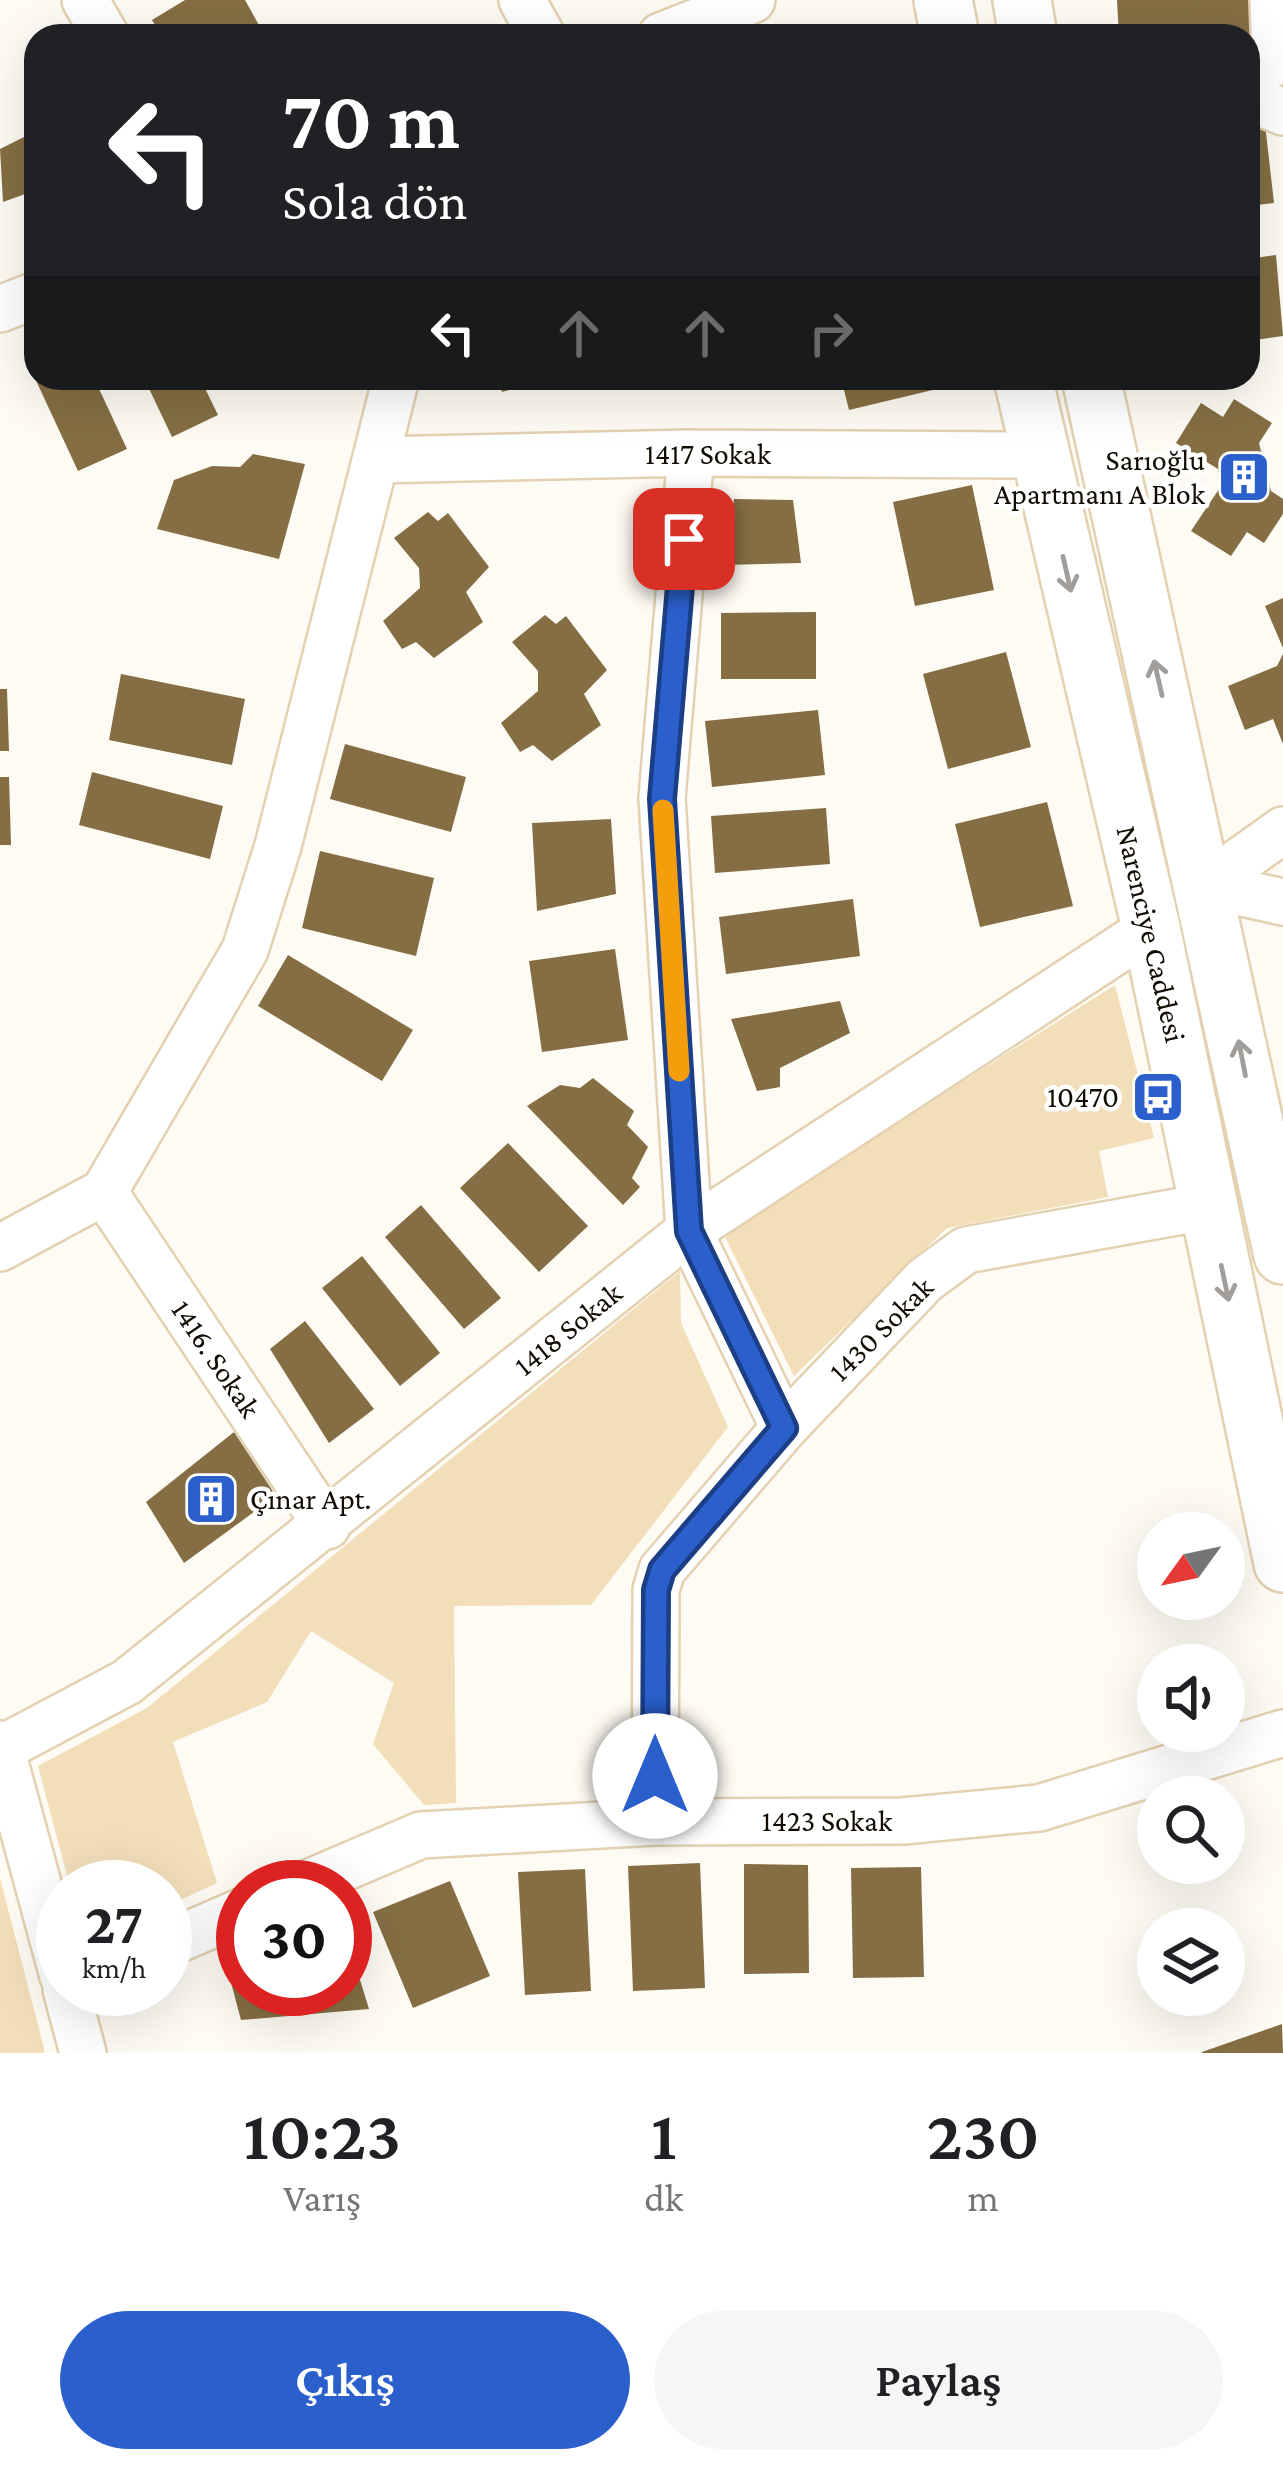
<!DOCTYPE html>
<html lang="tr">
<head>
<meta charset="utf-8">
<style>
  :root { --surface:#fff; --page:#f6f6f6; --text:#202124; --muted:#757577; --accent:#2a5fcc }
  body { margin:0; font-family:"Crimson Pro",serif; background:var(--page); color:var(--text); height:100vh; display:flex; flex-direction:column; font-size:45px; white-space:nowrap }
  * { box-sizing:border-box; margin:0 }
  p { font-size:39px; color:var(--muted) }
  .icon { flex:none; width:66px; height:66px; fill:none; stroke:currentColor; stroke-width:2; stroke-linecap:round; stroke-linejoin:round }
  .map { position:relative; height:2053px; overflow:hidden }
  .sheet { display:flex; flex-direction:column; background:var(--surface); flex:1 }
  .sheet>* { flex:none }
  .banner { position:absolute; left:24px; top:24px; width:1236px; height:366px; border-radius:36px; box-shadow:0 12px 48px #0002; background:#202124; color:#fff; overflow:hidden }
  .needle { width:78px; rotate:237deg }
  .controls { position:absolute; left:1137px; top:1512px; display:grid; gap:24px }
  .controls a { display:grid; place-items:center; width:108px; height:108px; border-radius:50%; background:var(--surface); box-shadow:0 12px 48px #0002; font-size:60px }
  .speed { position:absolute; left:36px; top:1860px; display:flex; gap:24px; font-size:60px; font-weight:700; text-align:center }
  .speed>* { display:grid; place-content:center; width:156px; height:156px; border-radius:50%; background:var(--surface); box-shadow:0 12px 48px #0002; line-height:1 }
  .speed small { font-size:30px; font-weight:400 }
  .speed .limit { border:18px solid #d22; background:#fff; color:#111 }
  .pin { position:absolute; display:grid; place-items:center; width:102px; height:102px; color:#fff; margin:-51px; border-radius:24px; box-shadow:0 6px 18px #0006 }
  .me { position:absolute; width:132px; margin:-66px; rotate:0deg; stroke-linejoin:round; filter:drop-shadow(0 0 9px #0008) }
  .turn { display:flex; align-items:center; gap:42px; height:252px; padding:0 60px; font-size:54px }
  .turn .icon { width:156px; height:156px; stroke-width:2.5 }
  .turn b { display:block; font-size:84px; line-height:102px }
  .lanes { display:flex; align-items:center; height:114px; padding:0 60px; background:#0003; justify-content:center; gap:60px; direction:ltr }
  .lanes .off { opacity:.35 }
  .eta { display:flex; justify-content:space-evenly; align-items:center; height:204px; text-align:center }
  .eta b { font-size:72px; font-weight:600; line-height:84px }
  .button { display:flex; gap:24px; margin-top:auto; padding:24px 60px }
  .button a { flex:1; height:138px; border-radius:72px; background:var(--accent); color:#fff; font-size:48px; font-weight:600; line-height:138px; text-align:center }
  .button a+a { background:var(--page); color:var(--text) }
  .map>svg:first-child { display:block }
</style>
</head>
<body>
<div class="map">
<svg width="1283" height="2053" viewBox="0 0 1283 2053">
  <rect width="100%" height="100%" fill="#fefbf4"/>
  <path fill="#f2deb9" d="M 1115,985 L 1154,1138 L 1099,1151 L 1108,1197 L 947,1228 L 794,1376 L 723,1233 Z
    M 680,1271 L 681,1323 L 728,1427 L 591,1605 L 454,1606 L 456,1803 L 424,1805 L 373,1744 L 394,1683 L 311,1631 L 267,1702 L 173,1742 L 217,1883 L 165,1907 L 165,1887 L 70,1887 L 38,1766 L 147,1708 Z
    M 0,1878 L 45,2052 L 40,2053 L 0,2053 Z"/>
  <path fill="#856e43" d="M 185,0 L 245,0 L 265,36 L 161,36 L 152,20 Z
    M 1117,0 L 1256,0 L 1258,60 L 1248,61 L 1248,36 L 1119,36 Z
    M 1264,115 L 1274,203 L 1248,206 L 1248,117 Z
    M 36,131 L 36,190 L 3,202 L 0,149 Z
    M 1276,255 L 1283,336 L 1248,341 L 1248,259 Z
    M 36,354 L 36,378 L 94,378 L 127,449 L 78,471 L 26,359 Z
    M 144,378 L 200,378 L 218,415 L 172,437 Z
    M 498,378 L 548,378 L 548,379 L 502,392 Z
    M 841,378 L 938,378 L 941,388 L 849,410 Z
    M 1234,399 L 1272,423 L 1259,443 L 1271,491 L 1283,499 L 1283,514 L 1264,543 L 1247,532 L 1231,556 L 1191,531 L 1221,486 L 1218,469 L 1176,443 L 1201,403 L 1223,417 Z
    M 253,454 L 305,464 L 279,559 L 157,529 L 174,480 L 212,466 L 240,467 Z
    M 972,485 L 994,590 L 915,606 L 893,502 Z
    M 734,499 L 793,500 L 801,563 L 725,565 Z
    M 428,512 L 438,521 L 448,513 L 489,567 L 466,592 L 483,622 L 434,658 L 416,642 L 402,649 L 383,621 L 420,588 L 419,568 L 394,538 Z
    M 1283,598 L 1283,648 L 1265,606 Z
    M 816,612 L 816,679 L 721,679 L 721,613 Z
    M 545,615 L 556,624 L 566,616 L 607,670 L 584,694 L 601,725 L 552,761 L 533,745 L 520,752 L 501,723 L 538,691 L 538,671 L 512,642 Z
    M 1006,652 L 1031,747 L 948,769 L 923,674 Z
    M 1283,654 L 1283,744 L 1273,719 L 1245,730 L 1228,686 L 1277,666 Z
    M 121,674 L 245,699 L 232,765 L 109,740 Z
    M 0,689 L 7,689 L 9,751 L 0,751 Z
    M 818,710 L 825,775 L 712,787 L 705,721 Z
    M 345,744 L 466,777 L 451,832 L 330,799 Z
    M 92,772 L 223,806 L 210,859 L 79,825 Z
    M 0,777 L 9,777 L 11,845 L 0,845 Z
    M 1047,802 L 1073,906 L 980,927 L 955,824 Z
    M 826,808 L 830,864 L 715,873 L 711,816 Z
    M 611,819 L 616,894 L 537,911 L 532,823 Z
    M 320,851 L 434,878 L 416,956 L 302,928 Z
    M 853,899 L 860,956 L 726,974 L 719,917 Z
    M 615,949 L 628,1040 L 542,1052 L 529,961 Z
    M 288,955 L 413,1030 L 382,1081 L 258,1006 Z
    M 840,1001 L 850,1033 L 780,1068 L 780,1087 L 757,1091 L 731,1019 Z
    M 593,1078 L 634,1111 L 627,1125 L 648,1147 L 632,1178 L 640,1187 L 623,1205 L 527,1106 L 560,1085 L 580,1088 Z
    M 508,1143 L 588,1226 L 539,1272 L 460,1188 Z
    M 421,1205 L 501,1298 L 464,1329 L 385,1237 Z
    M 362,1256 L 440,1353 L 400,1386 L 322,1288 Z
    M 305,1321 L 374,1409 L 329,1443 L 270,1349 Z
    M 234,1432 L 276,1496 L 184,1563 L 146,1502 Z
    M 700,1863 L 705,1988 L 633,1991 L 628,1866 Z
    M 744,1864 L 808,1865 L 809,1973 L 744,1974 Z
    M 921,1867 L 924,1977 L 853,1978 L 851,1868 Z
    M 585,1869 L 591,1991 L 525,1995 L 518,1872 Z
    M 450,1881 L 490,1976 L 413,2008 L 373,1912 Z
    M 346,1934 L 369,2009 L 241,2020 L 229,1975 L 243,1970 L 243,1989 L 345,1989 Z
    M 1282,2024 L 1283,2053 L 1202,2053 L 1202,2052 Z"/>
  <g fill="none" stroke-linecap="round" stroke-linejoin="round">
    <g stroke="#e3d1b1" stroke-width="50">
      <path id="minor" d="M 85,0 L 106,36
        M 522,0 L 542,36
        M 661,36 L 752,0
        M 1248,71 L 1270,65 L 1275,55 L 1273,0
        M 1248,98 L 1283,112
        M 0,309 L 36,295
        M 691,453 L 662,798 L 689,1231 L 784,1428
        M 376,460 L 691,453 L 1039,455
        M 1206,885 L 1283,830
        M 1206,885 L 1283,902
        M 104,1192 L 327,1526
        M 0,1248 L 104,1192 L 245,950 L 278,846 L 396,378
        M 0,1744 L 63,1976
        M 1,1749 L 127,1682 L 689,1231 L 1151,928
        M 655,1822 L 656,1590 L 662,1570 L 784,1428 L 925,1280 L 966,1250 L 1210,1206
        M 299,1887 L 421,1835 L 655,1822 L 903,1821 L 1039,1808 L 1283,1733
        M 165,1945 L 243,1911
        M 66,1989 L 83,2053"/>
    </g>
    <g stroke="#e3d1b1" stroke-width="62">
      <path id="major" d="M 943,0 L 950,36
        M 1022,0 L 1028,36
        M 1023,378 L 1151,928 L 1283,1563
        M 1091,378 L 1283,1255"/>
    </g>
    <use href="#minor" stroke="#fff" stroke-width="45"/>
    <use href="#major" stroke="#fff" stroke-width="57"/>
  </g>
  <defs><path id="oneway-shaft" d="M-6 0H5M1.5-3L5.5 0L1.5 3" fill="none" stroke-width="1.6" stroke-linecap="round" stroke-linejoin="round" transform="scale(3)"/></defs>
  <g stroke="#a09d9a">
    <use href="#oneway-shaft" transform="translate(1067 574) rotate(77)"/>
    <use href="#oneway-shaft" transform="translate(1158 678) rotate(-103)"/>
    <use href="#oneway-shaft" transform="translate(1242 1058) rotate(-101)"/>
    <use href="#oneway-shaft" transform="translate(1225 1283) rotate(78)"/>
  </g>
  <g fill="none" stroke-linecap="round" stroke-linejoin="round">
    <g stroke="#1b3e85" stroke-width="30">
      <path id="route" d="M 655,1776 L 656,1590 L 662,1570 L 784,1428 L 689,1231 L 662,799 L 684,539"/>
    </g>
    <use href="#route" stroke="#2a5fcc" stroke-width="21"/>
    <path stroke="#f59e0b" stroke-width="21" d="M 663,810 L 679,1071"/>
  </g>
  <defs>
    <g id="building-square" transform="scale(2.7)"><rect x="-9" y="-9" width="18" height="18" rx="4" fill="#2a5fcc" stroke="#fff"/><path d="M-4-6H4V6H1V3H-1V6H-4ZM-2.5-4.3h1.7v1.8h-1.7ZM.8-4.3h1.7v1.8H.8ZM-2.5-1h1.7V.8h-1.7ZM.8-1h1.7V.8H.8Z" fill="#fff"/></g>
    <g id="bus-square" transform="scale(2.7)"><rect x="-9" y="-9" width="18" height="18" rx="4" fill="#2a5fcc" stroke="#fff"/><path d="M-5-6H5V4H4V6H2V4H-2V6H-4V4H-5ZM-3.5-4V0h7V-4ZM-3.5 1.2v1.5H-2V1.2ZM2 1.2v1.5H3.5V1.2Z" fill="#fff"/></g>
  </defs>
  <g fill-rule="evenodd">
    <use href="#building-square" x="1244" y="477"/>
    <use href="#bus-square" x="1158" y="1097"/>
    <use href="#building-square" x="211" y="1499"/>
  </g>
  <g text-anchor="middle" stroke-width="9" stroke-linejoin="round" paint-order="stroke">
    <g font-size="30" fill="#110b02" stroke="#fff">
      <text x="708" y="464">1417 Sokak</text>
      <text transform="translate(1151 934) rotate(77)" y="10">Narenciye Caddesi</text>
      <text transform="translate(568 1329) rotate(-39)" y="10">1418 Sokak</text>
      <text transform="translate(881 1329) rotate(-45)" y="10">1430 Sokak</text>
      <text transform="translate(216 1359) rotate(56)" y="10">1416. Sokak</text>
      <text x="827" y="1831">1423 Sokak</text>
    </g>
    <g font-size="30" fill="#110b02" stroke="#fff" text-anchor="end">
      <text x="1205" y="470">Sarıoğlu<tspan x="1205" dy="34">Apartmanı A Blok</tspan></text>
      <text x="1119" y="1107">10470</text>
      <text x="250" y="1509" text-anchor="start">Çınar Apt.</text>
    </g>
  </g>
</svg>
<div class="controls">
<a><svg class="needle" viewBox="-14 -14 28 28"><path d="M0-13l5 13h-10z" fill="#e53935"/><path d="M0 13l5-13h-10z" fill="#757577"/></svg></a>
<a><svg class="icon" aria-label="sound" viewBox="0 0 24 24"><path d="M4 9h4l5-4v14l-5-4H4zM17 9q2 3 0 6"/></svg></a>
<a><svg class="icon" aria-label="search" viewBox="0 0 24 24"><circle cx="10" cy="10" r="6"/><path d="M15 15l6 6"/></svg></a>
<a><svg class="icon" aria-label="layers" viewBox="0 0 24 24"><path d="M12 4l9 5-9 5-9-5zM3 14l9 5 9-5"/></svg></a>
</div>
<div class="speed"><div>27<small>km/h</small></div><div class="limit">30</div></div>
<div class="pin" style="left:684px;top:539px;background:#d93025"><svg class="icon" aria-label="arrive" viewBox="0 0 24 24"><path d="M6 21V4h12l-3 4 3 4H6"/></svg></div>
<svg class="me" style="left:655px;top:1776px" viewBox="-20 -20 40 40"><circle r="19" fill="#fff"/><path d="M0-13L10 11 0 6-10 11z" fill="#2a5fcc"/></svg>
<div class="banner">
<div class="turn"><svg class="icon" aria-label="left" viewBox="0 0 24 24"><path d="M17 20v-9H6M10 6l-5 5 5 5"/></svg><div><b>70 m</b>Sola dön</div></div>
<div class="lanes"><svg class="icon" aria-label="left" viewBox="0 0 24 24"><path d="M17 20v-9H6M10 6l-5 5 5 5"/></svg><svg class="icon off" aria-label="ahead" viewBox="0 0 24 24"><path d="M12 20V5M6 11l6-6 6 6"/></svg><svg class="icon off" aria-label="ahead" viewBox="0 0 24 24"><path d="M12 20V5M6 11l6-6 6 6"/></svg><svg class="icon off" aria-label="right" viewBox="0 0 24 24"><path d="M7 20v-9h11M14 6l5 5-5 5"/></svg></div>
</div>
</div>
<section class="sheet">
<div class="eta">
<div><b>10:23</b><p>Varış</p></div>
<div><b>1</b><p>dk</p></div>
<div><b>230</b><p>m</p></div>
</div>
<div class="button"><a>Çıkış</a><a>Paylaş</a></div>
</section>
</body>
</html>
